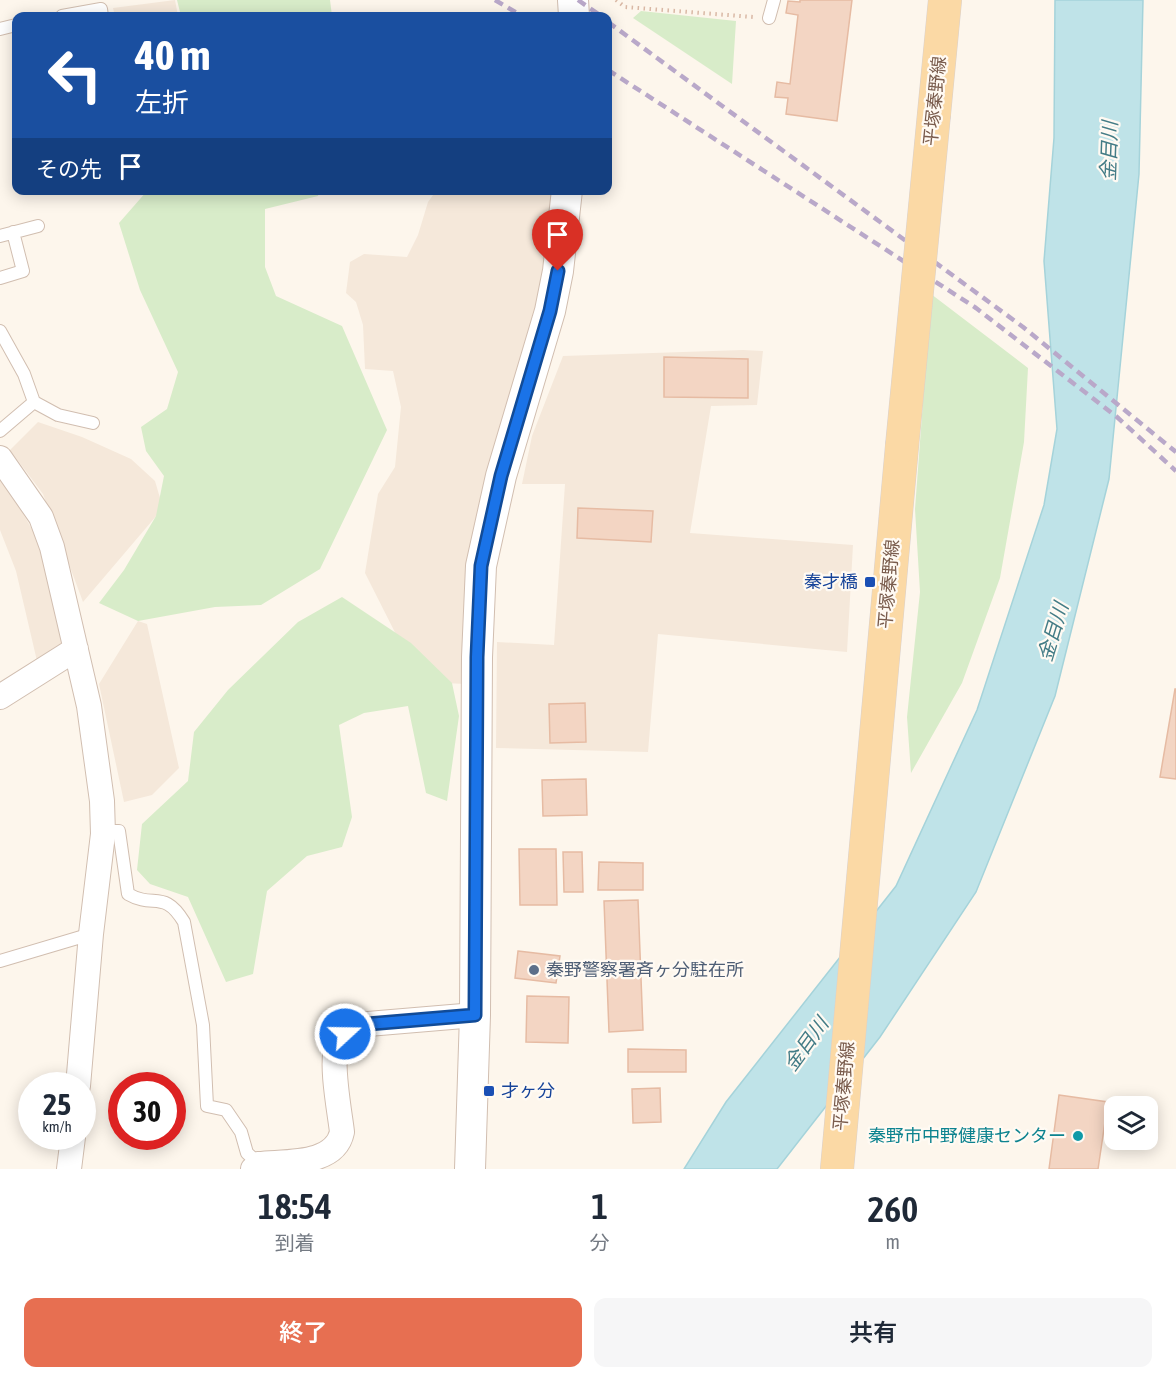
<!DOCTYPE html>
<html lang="ja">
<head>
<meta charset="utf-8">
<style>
  :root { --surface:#fff; --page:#f6f6f7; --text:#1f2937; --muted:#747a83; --accent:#e76f51 }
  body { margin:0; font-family:"Asap Condensed","Noto Sans JP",sans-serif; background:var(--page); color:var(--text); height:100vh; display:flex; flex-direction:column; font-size:22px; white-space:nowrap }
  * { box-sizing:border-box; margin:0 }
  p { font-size:20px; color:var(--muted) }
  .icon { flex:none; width:33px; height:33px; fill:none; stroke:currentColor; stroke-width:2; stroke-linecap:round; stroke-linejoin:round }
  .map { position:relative; height:1169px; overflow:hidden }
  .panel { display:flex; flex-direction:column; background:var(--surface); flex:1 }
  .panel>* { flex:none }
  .top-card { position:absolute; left:12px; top:12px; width:600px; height:183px; border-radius:12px; box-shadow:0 3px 15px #0003; background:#1a4fa0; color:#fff; overflow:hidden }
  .fabs { position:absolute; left:1104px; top:1096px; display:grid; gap:12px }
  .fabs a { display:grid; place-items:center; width:54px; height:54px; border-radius:12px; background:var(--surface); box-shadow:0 3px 15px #0003; font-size:30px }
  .speed { position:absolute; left:18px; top:1072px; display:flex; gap:12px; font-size:30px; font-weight:700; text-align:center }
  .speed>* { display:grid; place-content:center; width:78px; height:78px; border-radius:50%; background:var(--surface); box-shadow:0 3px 15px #0003; line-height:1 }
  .speed small { font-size:15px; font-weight:400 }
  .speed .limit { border:9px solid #d22; background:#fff; color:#111 }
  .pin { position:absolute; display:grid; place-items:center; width:51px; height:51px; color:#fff; margin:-62px -26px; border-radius:50% 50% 50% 0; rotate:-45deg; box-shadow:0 0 6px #0007 }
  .pin .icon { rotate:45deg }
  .me { position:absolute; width:66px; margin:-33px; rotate:69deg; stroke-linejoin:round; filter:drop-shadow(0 0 4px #0008) }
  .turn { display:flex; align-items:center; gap:21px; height:126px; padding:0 24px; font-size:27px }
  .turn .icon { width:78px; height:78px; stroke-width:2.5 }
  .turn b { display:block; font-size:42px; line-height:51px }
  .then { display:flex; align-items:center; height:57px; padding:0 24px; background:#0003; gap:12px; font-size:22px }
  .eta { display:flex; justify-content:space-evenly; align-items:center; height:102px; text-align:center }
  .eta b { font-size:36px; font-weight:600; line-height:42px }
  .action { display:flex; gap:12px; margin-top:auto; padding:12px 24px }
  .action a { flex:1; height:69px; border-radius:12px; background:var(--accent); color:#fff; font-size:24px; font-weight:600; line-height:69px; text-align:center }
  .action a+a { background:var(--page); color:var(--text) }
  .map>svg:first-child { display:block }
</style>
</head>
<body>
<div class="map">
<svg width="1176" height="1169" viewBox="0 0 1176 1169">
  <rect width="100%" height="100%" fill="#fdf6ec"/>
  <path fill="#f5e8da" d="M 175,0 L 178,16 L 115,16 L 113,8 Z
    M 436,191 L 559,191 L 551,276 L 495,467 L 477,512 L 471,573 L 467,684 L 420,682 L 365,573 L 378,494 L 395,467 L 401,407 L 393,371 L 365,369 L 363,325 L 356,302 L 346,293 L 350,262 L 364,254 L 407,257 L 418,235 L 428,202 Z
    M 743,350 L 763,351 L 757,405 L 711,406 L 690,533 L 853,545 L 847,652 L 658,634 L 648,752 L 496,748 L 497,642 L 554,645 L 565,484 L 522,484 L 532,436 L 563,356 Z
    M 38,422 L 82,437 L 131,459 L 155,481 L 163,508 L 83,602 L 43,494 L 10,450 Z
    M 0,474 L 44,550 L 65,643 L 37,661 L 16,571 L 0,530 Z
    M 138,621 L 147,624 L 179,768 L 152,795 L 124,802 L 99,684 Z"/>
  <path fill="#d8ecc9" d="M 177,0 L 330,0 L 332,16 L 181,16 Z
    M 641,11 L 736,21 L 732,84 L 633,18 Z
    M 147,191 L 319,191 L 318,196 L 265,209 L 265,267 L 276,296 L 342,326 L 387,430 L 320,569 L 261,605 L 215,607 L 138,621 L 99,603 L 124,570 L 156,516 L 164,476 L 146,451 L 141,427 L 167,409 L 178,372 L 140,290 L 119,223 Z
    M 931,294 L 1028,368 L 1024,442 L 1000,578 L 962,683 L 911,773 L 907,717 L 920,592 L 915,509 Z
    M 342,597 L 411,643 L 452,683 L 459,716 L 447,801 L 426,793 L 408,706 L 364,713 L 339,725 L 352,817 L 342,847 L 307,856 L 267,891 L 253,974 L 226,982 L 188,897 L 150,884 L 137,870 L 142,824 L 188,781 L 194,732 L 228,690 L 298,622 Z"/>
  <path fill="#bfe3e8" stroke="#a5d3da" stroke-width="1.5" d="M 1055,0 L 1143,0 L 1139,174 L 1109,479 L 1055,696 L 976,892 L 880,1037 L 777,1169 L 684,1169 L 726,1102 L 896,886 L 977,710 L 1044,505 L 1057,429 L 1044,261 L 1054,138 Z"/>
  <path fill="#f3d5c3" stroke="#e6bba3" stroke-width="1.5" d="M 800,0 L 852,0 L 837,121 L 786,114 L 788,98 L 775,97 L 777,82 L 790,84 L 798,15 L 786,13 L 788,1 L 800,2 Z
    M 664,357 L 748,359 L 748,398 L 664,397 Z
    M 578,508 L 653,511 L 651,542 L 577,538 Z
    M 1175,689 L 1176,689 L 1176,779 L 1160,777 Z
    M 585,703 L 586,742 L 550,743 L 549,704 Z
    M 586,779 L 587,815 L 543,816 L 542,780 Z
    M 519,849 L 556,849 L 557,905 L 520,905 Z
    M 563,852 L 582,852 L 583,892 L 564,892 Z
    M 599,862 L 643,863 L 643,890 L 598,890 Z
    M 638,900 L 643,1030 L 609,1032 L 604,901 Z
    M 518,951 L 560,956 L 556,983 L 515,978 Z
    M 527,996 L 569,997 L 568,1043 L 526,1042 Z
    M 628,1049 L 686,1050 L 686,1072 L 628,1072 Z
    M 660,1088 L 661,1122 L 633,1123 L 632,1089 Z
    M 1059,1095 L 1108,1102 L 1098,1169 L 1049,1169 Z"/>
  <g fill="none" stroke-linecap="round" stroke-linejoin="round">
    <g stroke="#d1beb0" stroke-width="14">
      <path id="service" d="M 62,16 L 101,9 L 102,16
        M 769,18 L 774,0
        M 0,29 L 16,25
        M 0,236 L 38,226
        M 0,278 L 23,271 L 13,232
        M 0,331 L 24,374 L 34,402 L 0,431
        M 34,402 L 58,415 L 93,423
        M 103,831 L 119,831 L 128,894 C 154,909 164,889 184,922 L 203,1025 L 207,1106 L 226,1110 L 241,1132 L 247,1153 L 259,1164
        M 0,961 L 91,934"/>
    </g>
    <g stroke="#d1beb0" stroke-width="26">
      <path id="minor" d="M 0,458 L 41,517 L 52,547 L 89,706 L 102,801 L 103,834 L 91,934 L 78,1086
        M 0,697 L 76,649
        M 69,1169 L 73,1137
        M 253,1169 L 259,1164 C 285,1161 335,1166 342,1132 C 340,1114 330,1062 337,1046 C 341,1037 349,1031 356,1025 L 475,1015"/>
    </g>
    <g stroke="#d1beb0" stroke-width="32">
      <path id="tertiary" d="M 573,0 L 574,16
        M 470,1169 L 475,1015 L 477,657 L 481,566 L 501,476 L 550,311 L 558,271 L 567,190"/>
    </g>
    <g stroke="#dad1cd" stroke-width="34">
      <path id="primary" d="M 934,114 L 945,0
        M 837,1169 L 902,446"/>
    </g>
    <path stroke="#d9b8a5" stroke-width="4" stroke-dasharray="1.5 4.5" stroke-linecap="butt" d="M 616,0 L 625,7 L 753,17"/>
    <use href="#service" stroke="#fff" stroke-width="12"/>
    <use href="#minor" stroke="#fff" stroke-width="24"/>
    <use href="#tertiary" stroke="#fff" stroke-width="30"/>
    <use href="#primary" stroke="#fbd9a5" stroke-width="33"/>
    <path stroke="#b9a8c9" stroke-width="4.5" stroke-dasharray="9 6" stroke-linecap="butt" d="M 495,0 L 522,16
      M 578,0 L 601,16
      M 608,22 L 1023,327 L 1176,452
      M 608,70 L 976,308 L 1117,417 L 1176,471"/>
    <g stroke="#dad1cd" stroke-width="34" stroke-linecap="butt">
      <path id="primary-bridge" d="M 902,446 L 934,114"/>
    </g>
    <use href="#primary-bridge" stroke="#fbd9a5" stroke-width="33"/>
  </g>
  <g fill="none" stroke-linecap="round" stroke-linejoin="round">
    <g stroke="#114b97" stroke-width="15">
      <path id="route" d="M 345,1034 L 356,1025 L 475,1015 L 477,657 L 481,566 L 501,476 L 550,311 L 558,271"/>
    </g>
    <use href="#route" stroke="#1a73e8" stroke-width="10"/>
  </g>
  <g fill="#1a4fb4" stroke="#fffaf3" stroke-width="2">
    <rect x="864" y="576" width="12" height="12" rx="3"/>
    <rect x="483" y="1085" width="12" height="12" rx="3"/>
  </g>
  <circle fill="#5c6f8a" stroke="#fffaf3" stroke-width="2" cx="534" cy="970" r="6"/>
  <circle fill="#0f9aa8" stroke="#fffaf3" stroke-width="2" cx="1078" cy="1136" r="6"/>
  <g text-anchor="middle" stroke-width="4.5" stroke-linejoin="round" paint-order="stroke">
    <g font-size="18" fill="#7a5c4d" stroke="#fffaf3">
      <text transform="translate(935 101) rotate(-84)" y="6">平塚秦野線</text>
      <text transform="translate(889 584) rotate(-85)" y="6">平塚秦野線</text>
      <text transform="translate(844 1086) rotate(-85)" y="6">平塚秦野線</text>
    </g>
    <g font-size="18" fill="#164399" stroke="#fffaf3" text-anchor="end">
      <text x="858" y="588">秦才橋</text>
      <text x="501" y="1097" text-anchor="start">才ヶ分</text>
    </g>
    <g font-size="18" fill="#4e5e75" stroke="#fffaf3" text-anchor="start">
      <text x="546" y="976">秦野警察署斉ヶ分駐在所</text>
    </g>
    <g font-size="18" fill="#0d838f" stroke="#fffaf3" text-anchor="end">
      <text x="1066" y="1142">秦野市中野健康センター</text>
    </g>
    <g font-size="20" font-style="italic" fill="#437c86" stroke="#fffaf3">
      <text transform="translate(1109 151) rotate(-88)" y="7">金目川</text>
      <text transform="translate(1053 632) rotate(-73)" y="7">金目川</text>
      <text transform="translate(806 1044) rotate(-54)" y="7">金目川</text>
    </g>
  </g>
</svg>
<div class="fabs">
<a><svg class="icon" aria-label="layers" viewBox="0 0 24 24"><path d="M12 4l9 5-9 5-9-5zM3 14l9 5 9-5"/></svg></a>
</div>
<div class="speed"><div>25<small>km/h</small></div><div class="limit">30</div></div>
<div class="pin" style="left:558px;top:271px;background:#d93025"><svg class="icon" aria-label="arrive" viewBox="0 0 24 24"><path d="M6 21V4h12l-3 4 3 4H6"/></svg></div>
<svg class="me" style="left:345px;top:1034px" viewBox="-20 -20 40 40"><circle r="17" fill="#1a73e8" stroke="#fff" stroke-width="3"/><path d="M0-11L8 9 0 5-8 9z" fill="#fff"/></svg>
<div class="top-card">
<div class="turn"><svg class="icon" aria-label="left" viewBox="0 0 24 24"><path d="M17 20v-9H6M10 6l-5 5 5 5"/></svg><div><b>40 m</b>左折</div></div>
<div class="then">その先<svg class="icon" aria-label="arrive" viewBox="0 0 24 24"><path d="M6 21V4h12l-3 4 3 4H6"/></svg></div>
</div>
</div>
<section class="panel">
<div class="eta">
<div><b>18:54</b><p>到着</p></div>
<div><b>1</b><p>分</p></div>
<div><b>260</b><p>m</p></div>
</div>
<div class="action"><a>終了</a><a>共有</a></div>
</section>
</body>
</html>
